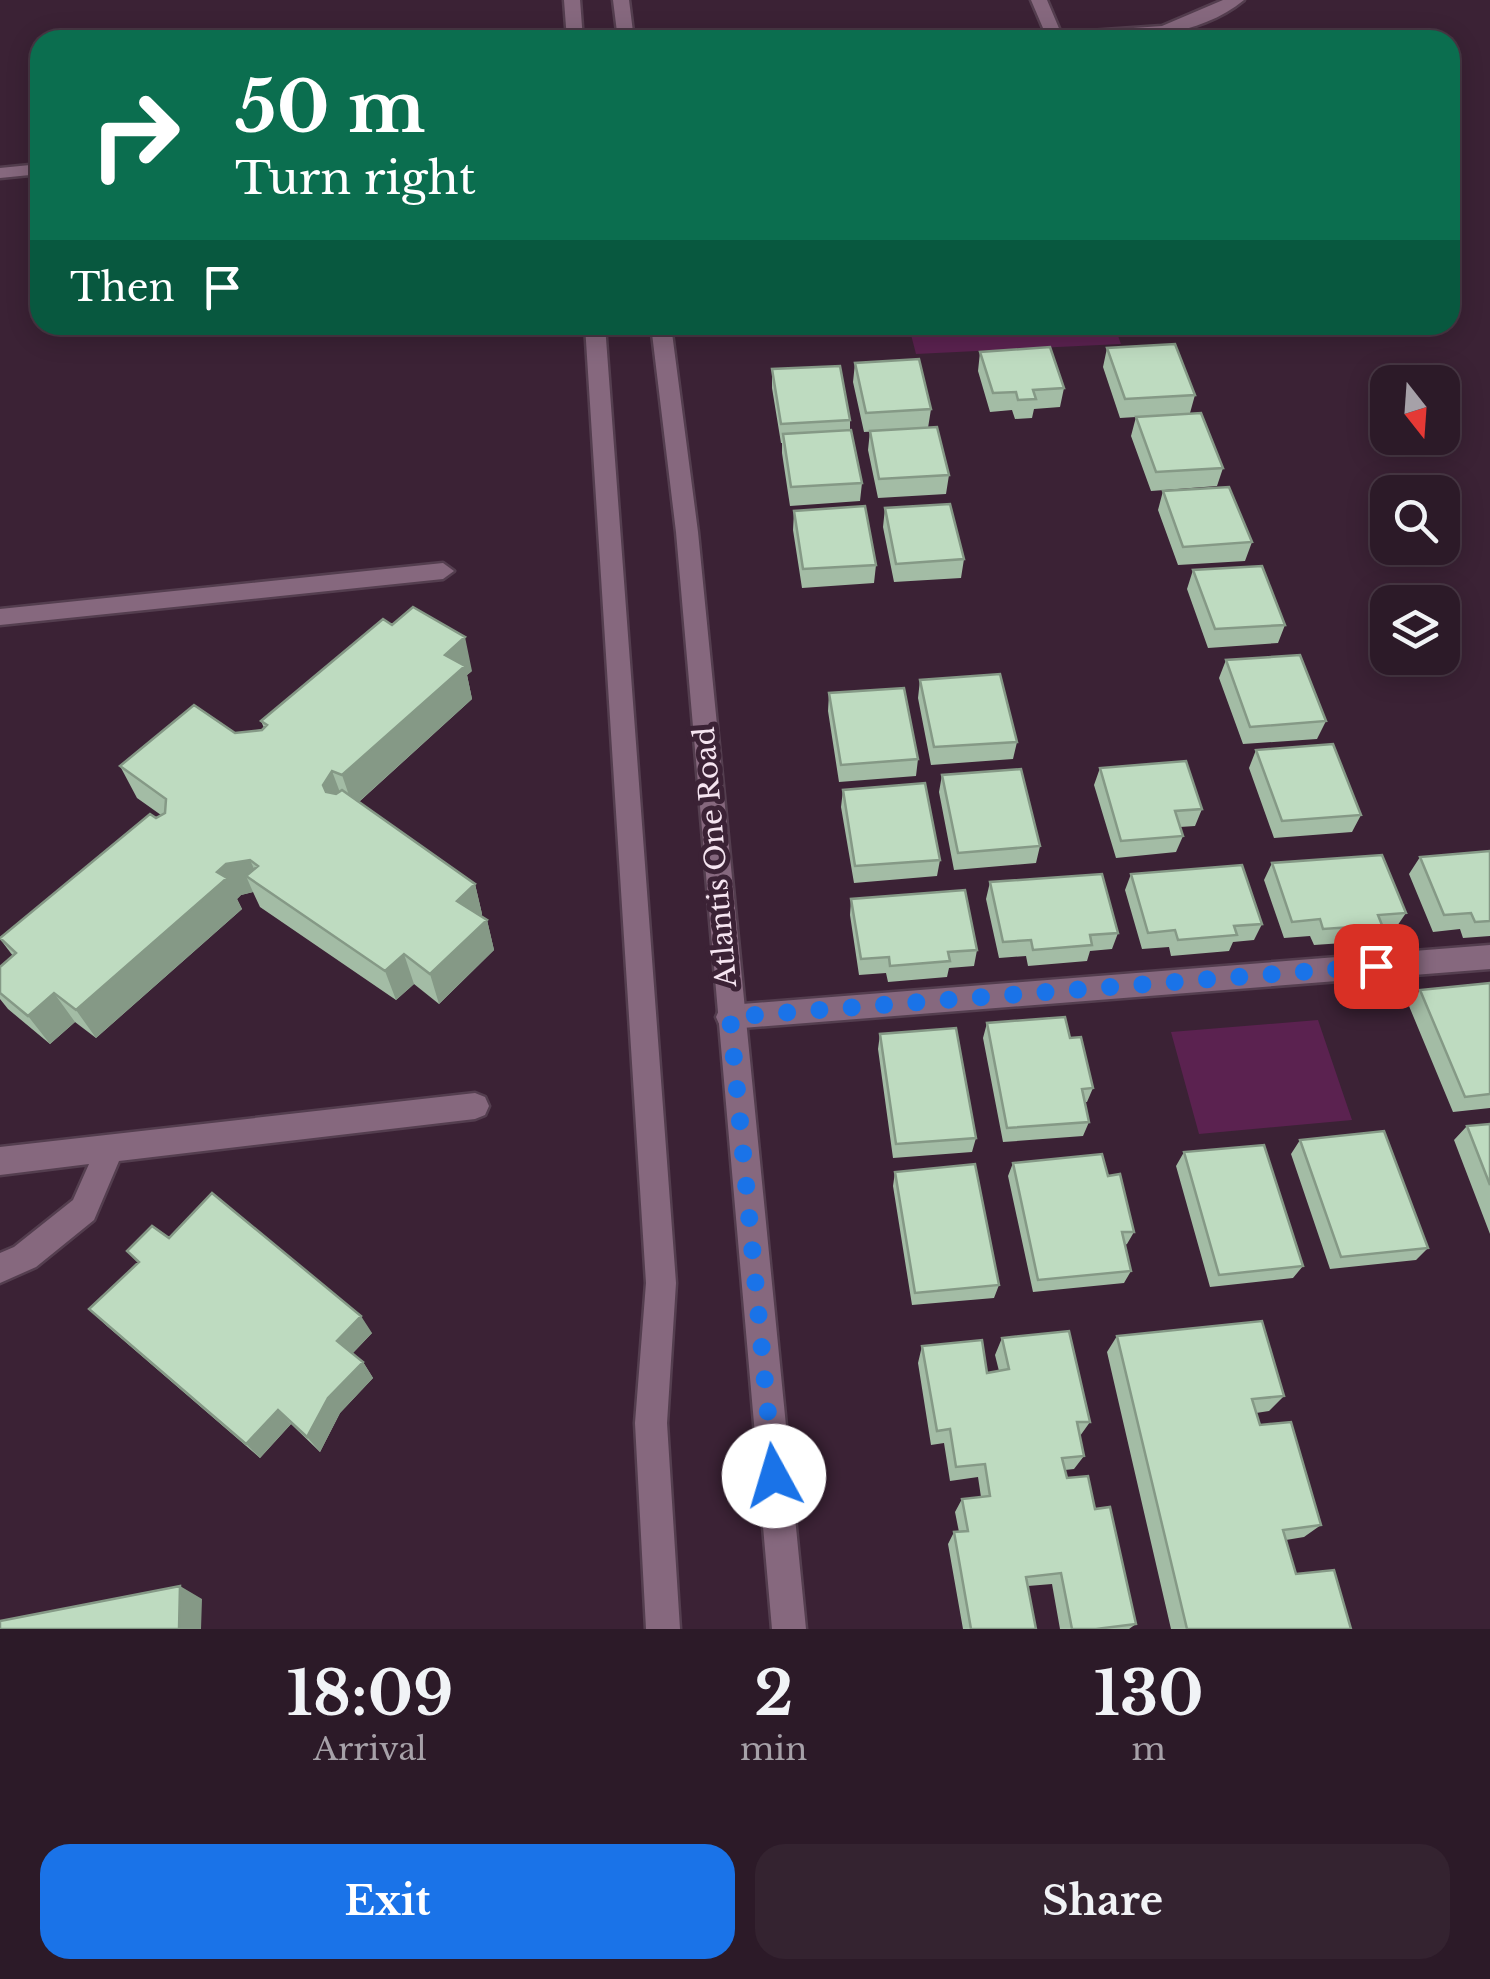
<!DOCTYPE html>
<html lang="en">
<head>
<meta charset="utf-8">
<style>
  :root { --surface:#2c1a28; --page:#342330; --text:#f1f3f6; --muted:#a6a1a8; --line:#483845; --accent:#1a73e8 }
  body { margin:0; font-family:"Libre Baskerville",serif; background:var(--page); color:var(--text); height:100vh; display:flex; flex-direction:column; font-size:38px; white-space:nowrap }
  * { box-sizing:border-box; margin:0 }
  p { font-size:32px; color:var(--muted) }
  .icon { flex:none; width:55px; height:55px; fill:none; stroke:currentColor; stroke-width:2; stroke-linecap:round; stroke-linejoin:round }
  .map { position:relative; height:1629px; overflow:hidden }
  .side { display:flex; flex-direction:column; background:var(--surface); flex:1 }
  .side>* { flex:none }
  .hud { position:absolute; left:30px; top:30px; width:1430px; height:305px; border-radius:30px; box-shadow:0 5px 25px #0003,0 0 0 2px var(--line); background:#0b6e4f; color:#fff; overflow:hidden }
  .needle { width:65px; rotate:163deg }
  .buttons { position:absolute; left:1370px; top:365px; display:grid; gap:20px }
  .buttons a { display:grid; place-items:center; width:90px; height:90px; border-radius:20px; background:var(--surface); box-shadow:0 5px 25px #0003,0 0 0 2px var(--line); font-size:50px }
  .pin { position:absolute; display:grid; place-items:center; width:85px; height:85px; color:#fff; margin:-42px; border-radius:20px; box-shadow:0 5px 15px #0006 }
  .me { position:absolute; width:110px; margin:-55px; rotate:354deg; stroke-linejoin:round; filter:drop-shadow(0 0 8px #0008) }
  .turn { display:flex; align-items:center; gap:35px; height:210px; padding:0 40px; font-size:45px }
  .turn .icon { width:130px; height:130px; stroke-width:2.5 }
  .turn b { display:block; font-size:70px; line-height:85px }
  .then { display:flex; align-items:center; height:95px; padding:0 40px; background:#0003; gap:20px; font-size:38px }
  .eta { display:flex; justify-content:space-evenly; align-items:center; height:170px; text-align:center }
  .eta b { font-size:60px; font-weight:700; line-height:70px }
  .button { display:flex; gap:20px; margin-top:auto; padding:20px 40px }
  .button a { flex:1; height:115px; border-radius:30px; background:var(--accent); color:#fff; font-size:40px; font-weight:700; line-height:115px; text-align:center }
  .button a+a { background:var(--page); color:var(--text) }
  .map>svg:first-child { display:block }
</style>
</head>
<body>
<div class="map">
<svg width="1490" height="1629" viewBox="0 0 1490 1629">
  <rect width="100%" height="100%" fill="#3b2235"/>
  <path fill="#5b2250" d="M 838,325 L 1114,325 L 1121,344 L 916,354 L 909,327 L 839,330 Z
    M 1318,1020 L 1352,1120 L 1199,1134 L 1171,1032 Z"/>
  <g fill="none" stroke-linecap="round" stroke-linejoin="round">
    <g stroke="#543e4f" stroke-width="5">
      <path id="minor" d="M 1031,0 L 1047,0 L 1061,33 L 1162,26 L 1223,0 L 1244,0 C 1190,45 1099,40 1033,40 L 1046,35 Z
        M 40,164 L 40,174 L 0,178 L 0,168 Z
        M 443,563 L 454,571 L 443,579 L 0,625 L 0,609 Z
        M 1490,945 L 1490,969 L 730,1029 L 720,1026 L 716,1017 L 720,1008 L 730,1005 Z
        M 475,1093 L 485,1097 L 489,1106 L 485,1115 L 475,1119 L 119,1161 L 94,1220 L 36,1267 L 0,1283 L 0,1253 L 14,1247 L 73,1200 L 89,1164 L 0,1175 L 0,1147 Z"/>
    </g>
    <g stroke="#543e4f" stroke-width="5">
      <path id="tertiary" d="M 564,0 L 580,0 L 583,40 L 567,40 Z
        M 613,0 L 629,0 L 634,40 L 618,40 Z
        M 585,325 L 605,325 L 676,1283 L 667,1423 L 680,1629 L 646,1629 L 635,1423 L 646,1283 Z
        M 651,325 L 671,325 L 698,532 L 806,1629 L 772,1629 L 676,532 Z"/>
    </g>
    <use href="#minor" fill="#86687e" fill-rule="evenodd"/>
    <use href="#tertiary" fill="#86687e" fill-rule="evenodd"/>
  </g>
  <path fill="#a3bca5" d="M 1107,348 L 1195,395 L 1190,413 L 1223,468 L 1217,486 L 1151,491 L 1131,436 L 1136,417 L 1120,418 L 1103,367 Z
    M 980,352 L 1064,388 L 1060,407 L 1034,409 L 1032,418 L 1015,419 L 1012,410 L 990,412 L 978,371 Z
    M 855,363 L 931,409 L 928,428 L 949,475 L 946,494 L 878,498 L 868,450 L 870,431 L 897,430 L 864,432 L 853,382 Z
    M 772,369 L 850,420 L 850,431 L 862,483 L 860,501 L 790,506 L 782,453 L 782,443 L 781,443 L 772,388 Z
    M 1163,491 L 1252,542 L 1245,561 L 1178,565 L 1158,510 Z
    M 885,508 L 964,559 L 961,578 L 894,582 L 883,527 Z
    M 794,511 L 876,565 L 874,583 L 802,588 L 793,530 Z
    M 1193,570 L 1285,625 L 1278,643 L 1208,648 L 1187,589 Z
    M 1226,660 L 1326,721 L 1317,739 L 1243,744 L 1219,678 Z
    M 472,671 L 467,675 L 472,699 L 359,802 L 475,884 L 482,914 L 481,916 L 487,920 L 494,950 L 439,1004 L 414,984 L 396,1000 L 260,907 L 253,892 L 241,895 L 237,899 L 242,909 L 96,1038 L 75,1022 L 50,1044 L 8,1009 L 0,999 L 0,967 L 13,956 L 0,939 L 161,815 L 137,798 L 120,766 L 235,733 L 262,730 L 264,728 L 261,721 Z
    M 920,680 L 1017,742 L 1013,759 L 931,765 L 918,698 Z
    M 829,693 L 918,759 L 916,776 L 839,782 L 828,711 Z
    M 1256,750 L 1361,815 L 1352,832 L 1274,838 L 1249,768 Z
    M 1100,768 L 1202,809 L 1195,826 L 1180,827 L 1183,836 L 1176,852 L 1116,858 L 1094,785 Z
    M 942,775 L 1040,846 L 1036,863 L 954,870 L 939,792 Z
    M 843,790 L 940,860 L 937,876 L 854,883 L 841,807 Z
    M 1490,851 L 1490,936 L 1463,938 L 1460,929 L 1433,932 L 1409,874 L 1420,857 Z
    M 1272,863 L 1406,913 L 1395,929 L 1378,930 L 1372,941 L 1314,945 L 1310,936 L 1284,938 L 1264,880 Z
    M 1131,874 L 1262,924 L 1254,940 L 1233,942 L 1229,951 L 1171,956 L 1169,947 L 1142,949 L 1125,890 Z
    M 990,882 L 1118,933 L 1112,949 L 1090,951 L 1087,961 L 1028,966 L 1026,956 L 999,958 L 986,899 Z
    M 851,899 L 977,950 L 974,966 L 949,968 L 947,977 L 888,982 L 886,973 L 859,975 L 850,915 Z
    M 1490,983 L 1490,1108 L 1453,1112 L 1409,1006 L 1420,990 Z
    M 987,1023 L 1070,1038 L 1093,1088 L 1087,1102 L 1085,1102 L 1089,1122 L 1083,1136 L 1003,1142 L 983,1038 Z
    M 880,1034 L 976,1138 L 972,1152 L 893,1158 L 878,1049 Z
    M 1490,1124 L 1490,1234 L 1454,1140 L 1467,1126 Z
    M 1300,1140 L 1428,1248 L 1416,1260 L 1330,1269 L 1291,1154 Z
    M 1184,1152 L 1303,1266 L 1293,1278 L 1210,1287 L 1176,1166 Z
    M 1013,1163 L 1108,1176 L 1134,1232 L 1127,1244 L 1125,1245 L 1131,1271 L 1124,1283 L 1033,1292 L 1008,1176 Z
    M 895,1172 L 999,1285 L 994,1298 L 912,1305 L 893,1186 Z
    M 127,1251 L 372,1333 L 352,1354 L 363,1362 L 373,1378 L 340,1413 L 320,1452 L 291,1424 L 260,1458 L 107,1326 L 89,1309 L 138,1263 Z
    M 1117,1336 L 1284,1396 L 1269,1411 L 1256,1413 L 1260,1425 L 1321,1525 L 1304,1537 L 1286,1540 L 1296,1574 L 1351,1629 L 1171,1629 L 1107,1352 Z
    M 1002,1338 L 1090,1422 L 1080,1436 L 1084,1456 L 1074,1469 L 1065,1470 L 1067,1478 L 1095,1509 L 1136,1624 L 1129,1629 L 1060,1629 L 1052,1584 L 1028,1586 L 1036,1629 L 963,1629 L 948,1544 L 954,1532 L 959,1532 L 955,1512 L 962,1499 L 981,1497 L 978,1477 L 950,1481 L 944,1443 L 931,1445 L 918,1363 L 922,1346 L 987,1373 L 999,1371 L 995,1355 Z"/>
  <path fill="#859986" d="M 465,637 L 472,671 L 467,675 L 472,699 L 353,807 L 342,775 L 445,655 Z
    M 332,771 L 344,803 L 334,817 L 323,785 Z
    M 250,860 L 263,888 L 246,876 L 253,892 L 241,895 L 237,899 L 242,909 L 96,1038 L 76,1010 L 226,864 Z
    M 475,884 L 482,914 L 466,931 L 457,901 Z
    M 487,920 L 494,950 L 439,1004 L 430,974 Z
    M 404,954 L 414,984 L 396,1000 L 385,971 Z
    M 54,993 L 75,1022 L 50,1044 L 28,1016 Z
    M 361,1316 L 372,1333 L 348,1358 L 337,1341 Z
    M 363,1362 L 373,1378 L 340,1413 L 320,1452 L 307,1437 L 328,1398 Z
    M 278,1410 L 291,1424 L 260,1458 L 246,1444 Z
    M 180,1586 L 202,1599 L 201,1629 L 179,1629 Z"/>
  <path fill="#bedbc0" stroke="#859986" stroke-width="2.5" d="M 1175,344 L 1195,395 L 1125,399 L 1107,348 Z
    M 1050,347 L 1064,388 L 1033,390 L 1036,399 L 1018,400 L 1016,392 L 993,393 L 980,352 Z
    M 919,359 L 931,409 L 866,413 L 855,363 Z
    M 840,366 L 850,420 L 781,424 L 772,369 Z
    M 1201,413 L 1223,468 L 1156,472 L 1136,417 Z
    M 937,427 L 949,475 L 879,479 L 870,431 Z
    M 851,430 L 862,483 L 791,487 L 783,434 Z
    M 1229,487 L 1252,542 L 1183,547 L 1163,491 Z
    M 950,504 L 964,559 L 896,564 L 885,508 Z
    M 865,506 L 876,565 L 803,569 L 794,511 Z
    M 1262,566 L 1285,625 L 1215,629 L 1193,570 Z
    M 413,607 L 465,637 L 445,655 L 465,666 L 342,775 L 332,771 L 323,785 L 326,792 L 336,794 L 342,790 L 475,884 L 457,901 L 487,920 L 430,974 L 404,954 L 385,971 L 246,876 L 258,866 L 250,860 L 226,864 L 217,872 L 227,878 L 76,1010 L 54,993 L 28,1016 L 0,993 L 0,967 L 16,953 L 0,938 L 150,814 L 156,818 L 165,813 L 166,799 L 120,766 L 194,705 L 235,733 L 262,730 L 267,725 L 261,721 L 383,619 L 392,625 Z
    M 1300,655 L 1326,721 L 1250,727 L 1226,660 Z
    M 1000,674 L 1017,742 L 934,747 L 920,680 Z
    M 904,688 L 918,759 L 841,765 L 829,693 Z
    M 1333,744 L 1361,815 L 1282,821 L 1256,750 Z
    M 1186,761 L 1202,809 L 1175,811 L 1183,836 L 1121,841 L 1100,768 Z
    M 1021,769 L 1040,846 L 958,853 L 942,775 Z
    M 925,783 L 940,860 L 855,866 L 843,790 Z
    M 1490,851 L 1490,921 L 1475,922 L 1471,913 L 1444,915 L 1420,857 Z
    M 1382,855 L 1406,913 L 1378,915 L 1382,925 L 1323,929 L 1320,919 L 1292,922 L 1272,863 Z
    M 1242,865 L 1262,924 L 1234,926 L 1237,935 L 1178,940 L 1175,930 L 1148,933 L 1131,874 Z
    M 1102,874 L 1118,933 L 1090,935 L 1092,945 L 1033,950 L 1031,940 L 1003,942 L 990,882 Z
    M 965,890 L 977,950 L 948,952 L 950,961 L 890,966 L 889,957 L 861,959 L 851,899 Z
    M 1490,983 L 1490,1094 L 1465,1097 L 1420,990 Z
    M 1065,1017 L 1070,1038 L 1081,1037 L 1093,1088 L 1082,1089 L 1089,1122 L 1007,1128 L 987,1023 Z
    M 956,1028 L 976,1138 L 896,1144 L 880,1034 Z
    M 1490,1124 L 1490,1185 L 1467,1126 Z
    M 1384,1131 L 1428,1248 L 1341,1257 L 1300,1140 Z
    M 1264,1145 L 1303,1266 L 1219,1275 L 1184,1152 Z
    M 1102,1154 L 1108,1176 L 1120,1174 L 1134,1232 L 1122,1232 L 1131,1271 L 1038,1280 L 1013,1163 Z
    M 975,1164 L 999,1285 L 915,1293 L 895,1172 Z
    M 212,1193 L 361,1316 L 337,1341 L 363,1362 L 328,1398 L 307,1437 L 278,1410 L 246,1444 L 89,1309 L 139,1262 L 127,1251 L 152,1226 L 169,1238 Z
    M 1262,1321 L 1284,1396 L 1252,1399 L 1260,1425 L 1291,1422 L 1321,1525 L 1283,1530 L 1296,1574 L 1334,1570 L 1351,1629 L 1187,1629 L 1117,1336 Z
    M 1069,1331 L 1090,1422 L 1077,1422 L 1084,1456 L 1062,1458 L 1067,1478 L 1088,1476 L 1095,1509 L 1110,1507 L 1136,1624 L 1096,1629 L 1072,1629 L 1061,1573 L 1026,1577 L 1036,1629 L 971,1629 L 954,1532 L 968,1531 L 962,1499 L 990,1496 L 985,1464 L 956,1467 L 950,1429 L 937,1431 L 922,1346 L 982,1340 L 987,1373 L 1009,1369 L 1002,1338 Z
    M 180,1586 L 179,1629 L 0,1629 L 0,1621 Z"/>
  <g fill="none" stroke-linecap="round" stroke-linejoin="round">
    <path stroke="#1a73e8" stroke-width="18" stroke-dasharray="0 32.4" d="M 774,1476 L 730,1017 L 1376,966"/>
  </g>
  <g text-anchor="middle" stroke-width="10" stroke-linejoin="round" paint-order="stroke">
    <g font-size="28" fill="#f5e4f0" stroke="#3b2235">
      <text transform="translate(715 857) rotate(-95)" y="10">Atlantis One Road</text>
    </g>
  </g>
</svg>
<div class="buttons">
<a><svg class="needle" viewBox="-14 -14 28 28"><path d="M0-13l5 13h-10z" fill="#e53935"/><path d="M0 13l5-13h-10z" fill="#a6a1a8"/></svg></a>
<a><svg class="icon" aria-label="search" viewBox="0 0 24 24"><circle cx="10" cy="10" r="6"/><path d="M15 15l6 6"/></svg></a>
<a><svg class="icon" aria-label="layers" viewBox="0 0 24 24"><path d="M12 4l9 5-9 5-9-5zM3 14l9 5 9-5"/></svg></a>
</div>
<div class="pin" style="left:1376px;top:966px;background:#d93025"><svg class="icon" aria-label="arrive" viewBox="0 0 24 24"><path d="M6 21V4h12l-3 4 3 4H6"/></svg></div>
<svg class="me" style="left:774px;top:1476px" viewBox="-20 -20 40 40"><circle r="19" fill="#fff"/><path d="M0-13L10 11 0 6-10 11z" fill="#1a73e8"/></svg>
<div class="hud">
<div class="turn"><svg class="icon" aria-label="right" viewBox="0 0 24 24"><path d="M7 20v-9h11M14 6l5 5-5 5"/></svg><div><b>50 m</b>Turn right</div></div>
<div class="then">Then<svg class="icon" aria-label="arrive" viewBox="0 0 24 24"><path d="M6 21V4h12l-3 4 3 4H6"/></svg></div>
</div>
</div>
<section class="side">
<div class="eta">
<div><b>18:09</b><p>Arrival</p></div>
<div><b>2</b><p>min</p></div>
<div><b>130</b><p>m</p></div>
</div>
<div class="button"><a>Exit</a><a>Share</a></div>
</section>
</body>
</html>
